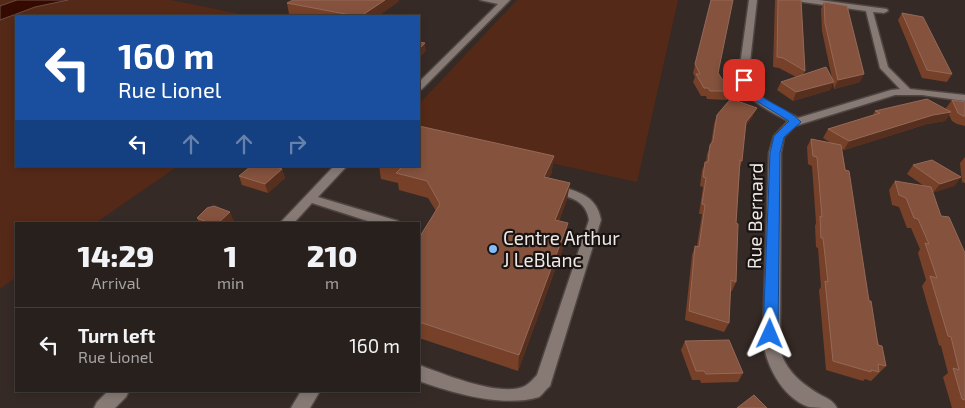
<!DOCTYPE html>
<html lang="en">
<head>
<meta charset="utf-8">
<style>
  :root { --surface:#28201c; --page:#302825; --text:#f1f3f6; --muted:#a5a3a3; --line:#443e3b }
  body { margin:0; font-family:"Exo 2",sans-serif; background:var(--page); color:var(--text); height:100vh; display:flex; flex-direction:column; font-size:19px; white-space:nowrap }
  * { box-sizing:border-box; margin:0 }
  p { font-size:16px; color:var(--muted) }
  .icon { flex:none; width:28px; height:28px; fill:none; stroke:currentColor; stroke-width:2; stroke-linecap:round; stroke-linejoin:round }
  .map { position:relative; flex:1; overflow:hidden }
  .details { position:absolute; left:15px; top:222px; width:405px; height:170px; display:flex; flex-direction:column; background:var(--surface); border-radius:0px; box-shadow:0 2px 8px #0003,0 0 0 1px var(--line) }
  .details>* { flex:none }
  .guide { position:absolute; left:15px; top:15px; width:405px; height:152px; border-radius:0px; box-shadow:0 2px 8px #0003,0 0 0 1px var(--line); background:#1a4fa0; color:#fff; overflow:hidden }
  .pin { position:absolute; display:grid; place-items:center; width:42px; height:42px; color:#fff; margin:-21px; border-radius:10px; box-shadow:0 2px 8px #0006 }
  .me { position:absolute; width:55px; margin:-28px; rotate:1deg; stroke-linejoin:round; filter:drop-shadow(0 0 4px #0008) }
  .turn { display:flex; align-items:center; gap:18px; height:105px; padding:0 20px; font-size:22px }
  .turn .icon { width:65px; height:65px; stroke-width:2.5 }
  .turn b { display:block; font-size:35px; line-height:42px }
  .lanes { display:flex; align-items:center; height:48px; padding:0 20px; background:#0003; justify-content:center; gap:25px; direction:ltr }
  .lanes .off { opacity:.35 }
  .eta { display:flex; justify-content:space-evenly; align-items:center; height:85px; text-align:center }
  .eta b { font-size:30px; font-weight:800; line-height:35px }
  ul { padding:0; list-style:none }
  li { display:flex; align-items:center; gap:15px; height:75px; padding:0 20px; border-top:1px solid var(--line) }
  li div { flex:1 }
  li b { display:block; font-size:19px }
  li em { font-style:normal }
  .map>svg:first-child { display:block }
</style>
</head>
<body>
<div class="map">
<svg width="965" height="408" viewBox="0 0 965 408">
  <rect width="100%" height="100%" fill="#352a26"/>
  <path fill="#552917" d="M 0,0 L 171,0 L 250,16 L 16,16 L 16,166 L 178,166 L 94,224 L 16,224 L 16,277 L 0,289 Z
    M 517,0 L 678,0 L 637,182 L 419,134 L 419,104 Z"/>
  <path fill="#350a00" stroke="#6d4d45" d="M 17,0 L 68,0 L 35,7 L 0,20 L 0,6 Z"/>
  <g fill="none" stroke-linecap="round" stroke-linejoin="round">
    <g stroke="#4f4643" stroke-width="3">
      <path id="minor" d="M 480,0 L 510,0 L 422,89 L 419,90 L 419,82 L 498,4 Z
        M 749,0 L 757,0 L 748,80 C 757,100 780,108 798,118 L 891,90 L 900,89 L 880,68 L 866,11 L 803,2 L 799,0 L 819,0 L 887,9 L 888,11 L 884,13 L 873,12 L 888,67 L 910,89 L 965,95 L 965,101 L 922,95 L 895,95 L 795,126 L 784,137 L 781,153 L 780,349 C 785,370 801,383 819,394 C 826,398 833,400 837,408 C 829,408 817,408 809,407 C 782,398 763,362 763,335 L 769,153 L 774,136 L 788,121 C 769,111 748,101 738,80 Z
        M 334,166 L 347,166 L 318,197 L 398,221 L 399,224 L 377,224 L 312,203 L 293,224 L 279,224 Z
        M 557,186 C 578,191 597,196 601,220 L 550,386 C 546,389 543,394 539,397 C 503,408 453,393 419,381 L 419,365 C 444,374 501,398 525,386 C 530,383 533,379 537,375 L 589,220 C 586,200 570,197 553,193 L 551,190 Z
        M 108,391 L 129,391 L 126,397 L 115,408 L 94,408 L 97,402 Z
        M 301,391 L 320,391 L 310,408 L 291,408 Z"/>
    </g>
    <use href="#minor" fill="#877a75" fill-rule="evenodd"/>
  </g>
  <path fill="#774028" d="M 711,0 L 718,73 L 730,91 L 727,100 L 707,99 L 706,96 L 701,96 L 693,82 L 695,77 L 693,73 Z
    M 775,0 L 801,0 L 805,71 L 803,75 L 832,78 L 822,31 L 821,9 L 824,2 L 860,82 L 834,89 L 833,83 L 830,90 L 793,101 L 777,90 L 781,82 L 796,77 L 779,68 L 773,67 Z
    M 399,1 L 378,16 L 302,16 L 289,14 L 287,3 Z
    M 902,13 L 952,74 L 947,82 L 922,78 L 898,20 Z
    M 952,100 L 965,102 L 965,126 L 957,124 L 952,121 L 949,115 L 945,121 L 927,124 L 844,150 L 842,149 L 869,301 L 877,339 L 886,366 L 871,381 L 865,379 L 863,381 L 826,370 L 819,290 L 821,287 L 818,248 L 816,247 L 815,226 L 816,223 L 812,166 L 808,164 L 807,147 L 811,139 L 831,143 L 823,138 L 828,129 L 873,115 L 875,111 L 946,110 L 946,108 Z
    M 737,101 L 753,116 L 745,127 L 742,161 L 740,167 L 736,223 L 736,282 L 732,291 L 730,291 L 729,323 L 724,332 L 685,320 L 692,255 L 695,246 L 697,246 L 702,214 L 699,214 L 703,187 L 700,186 L 702,170 L 706,162 L 707,154 L 711,144 L 714,124 L 717,115 Z
    M 965,157 L 965,183 L 962,182 L 960,163 Z
    M 913,165 L 961,177 L 954,186 L 933,192 L 941,216 L 965,253 L 965,408 L 952,408 L 943,377 L 948,373 L 941,346 L 939,345 L 922,286 L 926,280 L 918,253 L 920,249 L 911,228 L 907,228 L 899,207 L 892,205 L 889,190 L 895,181 L 924,186 L 907,174 Z
    M 379,166 L 419,166 L 552,172 L 549,178 L 570,183 L 567,199 L 559,221 L 566,240 L 518,371 L 419,338 L 419,238 L 436,211 L 428,198 L 399,190 L 398,183 L 381,179 Z
    M 282,169 L 285,178 L 268,193 L 242,185 L 239,176 Z
    M 197,218 L 234,221 L 231,224 L 200,224 Z
    M 685,341 L 743,373 L 738,382 L 701,383 L 700,380 L 692,380 L 681,350 Z"/>
  <path fill="#572f1f" d="M 385,0 L 399,0 L 399,1 L 378,16 L 361,16 Z
    M 425,43 L 426,51 L 419,58 L 419,49 Z
    M 864,74 L 860,82 L 834,89 L 838,80 Z
    M 834,82 L 830,90 L 793,101 L 796,92 Z
    M 757,108 L 753,116 L 742,131 L 746,122 Z
    M 951,112 L 945,121 L 927,124 L 844,150 L 849,141 L 933,115 Z
    M 554,156 L 552,172 L 542,193 L 544,177 Z
    M 282,169 L 285,178 L 268,193 L 265,184 Z
    M 961,177 L 954,186 L 933,193 L 940,184 Z
    M 570,183 L 567,199 L 553,236 L 555,220 Z
    M 230,212 L 234,221 L 231,224 L 217,224 Z
    M 568,223 L 566,240 L 518,371 L 519,355 Z"/>
  <path fill="#84523d" stroke="#956957" d="M 293,0 L 385,0 L 361,16 L 356,16 L 287,3 Z
    M 711,0 L 733,0 L 718,73 L 730,91 L 710,91 L 708,88 L 704,88 L 696,74 L 700,74 L 695,64 Z
    M 778,0 L 801,0 L 805,71 L 783,58 L 777,57 Z
    M 824,2 L 847,6 L 864,74 L 838,80 L 825,23 Z
    M 902,13 L 923,17 L 952,74 L 927,70 Z
    M 419,42 L 425,43 L 419,49 Z
    M 826,67 L 834,82 L 796,92 L 781,82 Z
    M 733,96 L 737,101 L 757,108 L 746,122 L 742,161 L 740,160 L 736,223 L 738,224 L 736,282 L 731,280 L 729,323 L 689,311 L 695,246 L 699,247 L 705,205 L 702,204 L 706,178 L 703,177 L 705,162 L 708,162 L 710,145 L 713,141 L 717,115 Z
    M 927,99 L 951,112 L 933,115 L 849,141 L 828,129 L 880,113 L 875,111 Z
    M 952,100 L 965,102 L 965,116 L 963,116 L 958,113 Z
    M 419,126 L 554,156 L 544,177 L 570,183 L 555,220 L 568,223 L 519,355 L 419,322 L 419,238 L 440,204 L 427,181 L 396,173 L 401,168 L 393,166 L 419,166 Z
    M 811,139 L 841,145 L 845,170 L 849,171 L 869,301 L 871,301 L 877,339 L 878,345 L 882,346 L 886,366 L 878,364 L 879,372 L 871,370 L 871,372 L 833,361 L 825,281 L 828,282 L 823,238 L 821,238 L 820,216 L 822,217 L 817,157 L 813,156 Z
    M 932,160 L 961,177 L 940,184 L 913,165 Z
    M 251,166 L 273,166 L 282,169 L 265,184 L 239,176 Z
    M 895,181 L 931,187 L 941,216 L 949,217 L 965,253 L 965,400 L 962,399 L 953,368 L 959,370 L 951,337 L 948,336 L 930,276 L 937,278 L 925,243 L 929,244 L 918,219 L 914,218 L 906,198 L 899,195 Z
    M 214,206 L 230,212 L 217,224 L 212,224 L 197,218 L 207,208 Z
    M 729,340 L 743,373 L 706,374 L 704,371 L 696,371 L 685,341 Z
    M 754,395 L 767,408 L 737,408 Z"/>
  <path fill="#1a73e8" stroke="#114b97" d="M 741,78 L 746,78 C 758,103 784,104 801,122 L 784,137 L 780,153 L 778,334 L 776,339 L 770,341 L 765,339 L 763,334 L 770,153 L 774,136 L 789,121 L 753,99 L 741,86 Z"/>
  <circle fill="#83bcfb" stroke="#191412" stroke-width="2" cx="493" cy="249" r="5"/>
  <g text-anchor="middle" stroke-width="4.5" stroke-linejoin="round" paint-order="stroke">
    <g font-size="19" fill="#efe8e6" stroke="#191412">
      <text transform="translate(755 216) rotate(-89)" y="7">Rue Bernard</text>
    </g>
    <g font-size="19" fill="#efe8e6" stroke="#191412" text-anchor="start">
      <text x="503" y="245">Centre Arthur<tspan x="503" dy="22">J LeBlanc</tspan></text>
    </g>
  </g>
</svg>
<div class="pin" style="left:744px;top:80px;background:#d93025"><svg class="icon" aria-label="arrive" viewBox="0 0 24 24"><path d="M6 21V4h12l-3 4 3 4H6"/></svg></div>
<svg class="me" style="left:770px;top:334px" viewBox="-20 -20 40 40"><path d="M0-17L14 15 0 8-14 15z" fill="#1a73e8" stroke="#fff" stroke-width="4"/></svg>
<div class="guide">
<div class="turn"><svg class="icon" aria-label="left" viewBox="0 0 24 24"><path d="M17 20v-9H6M10 6l-5 5 5 5"/></svg><div><b>160 m</b>Rue Lionel</div></div>
<div class="lanes"><svg class="icon" aria-label="left" viewBox="0 0 24 24"><path d="M17 20v-9H6M10 6l-5 5 5 5"/></svg><svg class="icon off" aria-label="ahead" viewBox="0 0 24 24"><path d="M12 20V5M6 11l6-6 6 6"/></svg><svg class="icon off" aria-label="ahead" viewBox="0 0 24 24"><path d="M12 20V5M6 11l6-6 6 6"/></svg><svg class="icon off" aria-label="right" viewBox="0 0 24 24"><path d="M7 20v-9h11M14 6l5 5-5 5"/></svg></div>
</div>
<section class="details">
<div class="eta">
<div><b>14:29</b><p>Arrival</p></div>
<div><b>1</b><p>min</p></div>
<div><b>210</b><p>m</p></div>
</div>
<ul>
<li><svg class="icon" aria-label="left" viewBox="0 0 24 24"><path d="M17 20v-9H6M10 6l-5 5 5 5"/></svg><div><b>Turn left</b><p>Rue Lionel</p></div><em>160 m</em></li>
</ul>
</section>
</div>
</body>
</html>
